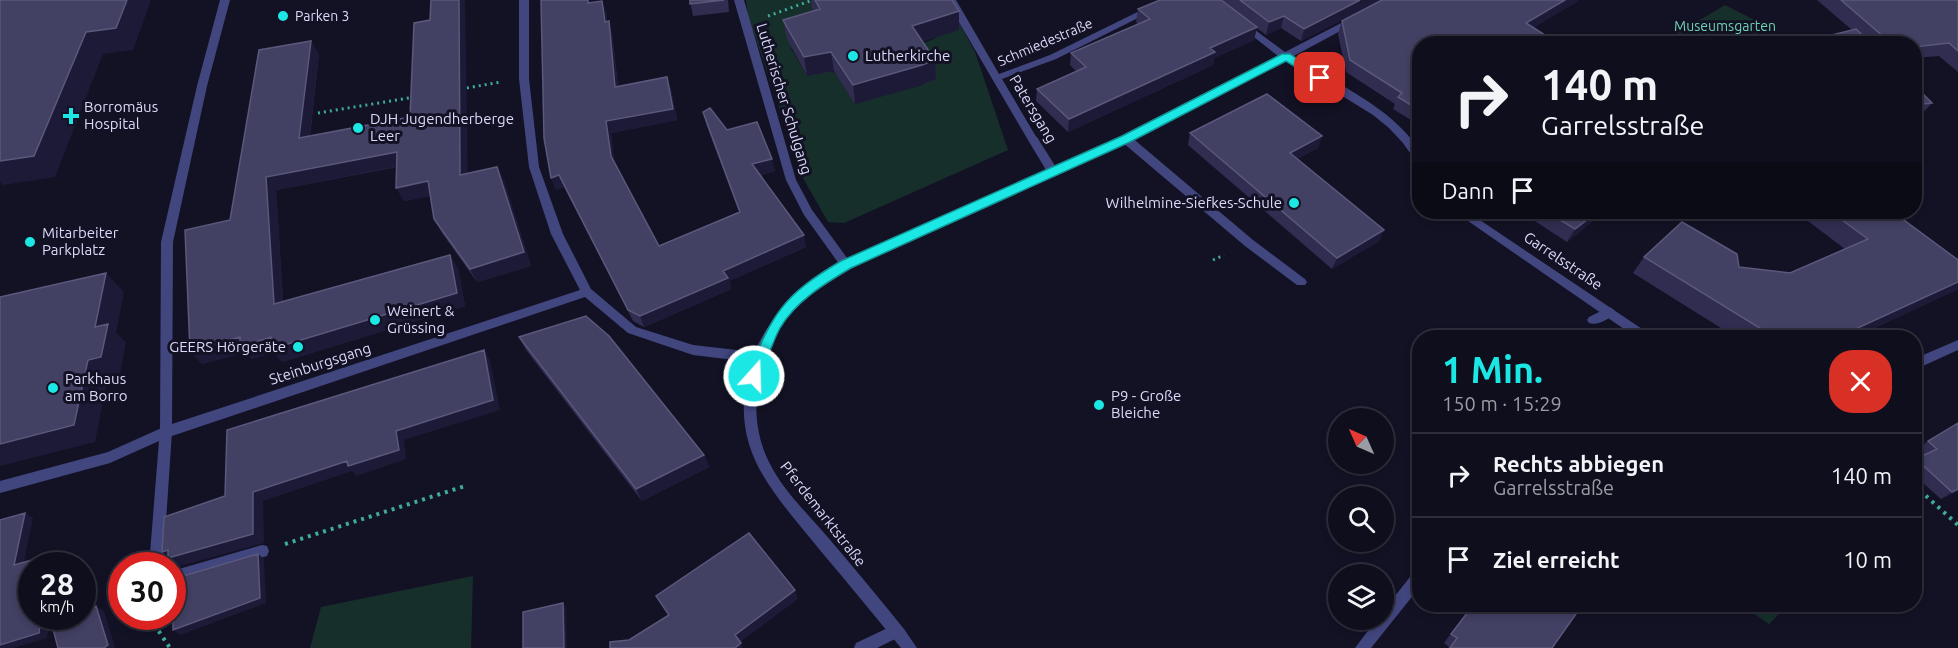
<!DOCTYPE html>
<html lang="de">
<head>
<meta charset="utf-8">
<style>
  :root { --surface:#0e0e1c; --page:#171725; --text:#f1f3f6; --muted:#9b9ca3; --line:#2e2e3b; --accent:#1be7e5 }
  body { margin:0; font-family:Ubuntu,sans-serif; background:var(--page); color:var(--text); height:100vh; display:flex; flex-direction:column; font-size:22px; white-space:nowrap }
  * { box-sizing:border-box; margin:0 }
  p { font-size:20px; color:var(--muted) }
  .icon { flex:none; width:33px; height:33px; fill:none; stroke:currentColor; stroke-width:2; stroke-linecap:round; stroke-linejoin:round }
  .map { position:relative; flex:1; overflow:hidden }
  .drawer { position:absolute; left:1412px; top:330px; width:510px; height:282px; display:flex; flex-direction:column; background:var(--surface); border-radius:24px; box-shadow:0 3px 9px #0003,0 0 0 2px var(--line) }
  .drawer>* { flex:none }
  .guide { position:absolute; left:1412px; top:36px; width:510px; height:183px; border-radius:24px; box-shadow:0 3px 9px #0003,0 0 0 2px var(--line); background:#0e0e1c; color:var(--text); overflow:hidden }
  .needle { width:39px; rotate:315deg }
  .tools { position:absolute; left:1328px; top:408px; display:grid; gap:12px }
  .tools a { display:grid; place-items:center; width:66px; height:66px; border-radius:50%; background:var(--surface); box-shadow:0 3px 9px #0003,0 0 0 2px var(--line); font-size:30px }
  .speed { position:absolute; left:18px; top:552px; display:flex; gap:12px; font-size:30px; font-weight:700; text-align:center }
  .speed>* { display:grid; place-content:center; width:78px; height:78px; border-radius:50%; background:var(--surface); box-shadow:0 3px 9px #0003,0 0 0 2px var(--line); line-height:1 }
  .speed small { font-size:15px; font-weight:400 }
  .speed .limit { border:9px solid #d22; background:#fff; color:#111 }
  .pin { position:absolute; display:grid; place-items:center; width:51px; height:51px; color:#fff; margin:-26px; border-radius:12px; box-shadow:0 3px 9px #0006 }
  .me { position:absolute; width:66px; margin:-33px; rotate:20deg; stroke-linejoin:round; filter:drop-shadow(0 0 4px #0008) }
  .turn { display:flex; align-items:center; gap:21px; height:126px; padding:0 30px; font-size:27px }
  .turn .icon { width:78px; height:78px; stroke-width:2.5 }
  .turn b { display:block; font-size:42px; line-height:51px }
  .then { display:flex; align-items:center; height:57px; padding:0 30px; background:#0003; gap:12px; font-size:22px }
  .round { display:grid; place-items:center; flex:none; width:63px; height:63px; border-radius:24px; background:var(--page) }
  .summary { display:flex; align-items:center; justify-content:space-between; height:102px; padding:0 30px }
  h1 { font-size:36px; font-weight:700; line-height:45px; color:var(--accent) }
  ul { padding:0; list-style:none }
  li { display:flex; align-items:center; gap:18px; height:84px; padding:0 30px; border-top:2px solid var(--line) }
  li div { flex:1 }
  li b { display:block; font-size:22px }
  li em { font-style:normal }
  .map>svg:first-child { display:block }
</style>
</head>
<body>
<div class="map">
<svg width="1958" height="648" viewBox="0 0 1958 648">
  <rect width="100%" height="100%" fill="#131225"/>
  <path fill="#162f2b" d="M 746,0 L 840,0 L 812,8 L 818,19 L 791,48 L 807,76 L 826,70 L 857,80 L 855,104 L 922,85 L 914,47 L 936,38 L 947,0 L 975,52 L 1008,150 L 844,223 L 828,222 L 803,178 L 748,16 Z
    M 1725,5 L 1778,32 L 1753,43 L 1661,43 Z
    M 473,576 L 471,648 L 310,648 L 321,607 Z
    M 1741,605 L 1788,605 L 1769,624 Z"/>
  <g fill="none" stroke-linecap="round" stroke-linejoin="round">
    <path stroke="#3dac9a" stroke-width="3" stroke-dasharray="2 4" stroke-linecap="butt" d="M 768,16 L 813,0
      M 461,89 L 501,82
      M 318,113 L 415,97
      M 1213,260 L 1224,255"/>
    <path stroke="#3dac9a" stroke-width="4" stroke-dasharray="3 5" stroke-linecap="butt" d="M 1914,485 L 1958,525
      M 285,544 L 465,486
      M 156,616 L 156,627 L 170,648"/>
    <path fill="#42467f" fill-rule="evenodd" d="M 734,0 L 744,0 L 796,180 L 812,210 L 850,262 L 852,265 L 850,268 L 842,268 L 804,215 L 786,180 Z
      M 1126,135 L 1130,136 L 1253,240 L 1305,279 L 1307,282 L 1305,285 L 1297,285 L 1245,246 L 1122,142 L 1121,139 L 1122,136 Z
      M 1033,136 L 1037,137 L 1057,169 L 1058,172 L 1057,175 L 1049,175 L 1028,140 Z
      M 1609,307 L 1613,309 L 1615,312 C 1611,319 1597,326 1589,323 L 1587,320 L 1589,317 Z
      M 166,426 L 171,428 L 172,432 L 163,566 L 149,566 L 159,441 L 110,463 L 0,493 L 0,481 L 108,452 Z
      M 262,545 L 267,546 L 269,551 L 267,556 L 172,584 L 172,571 Z
      M 896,624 L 901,626 L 903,631 L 901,636 L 877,648 L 854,648 L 856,643 Z"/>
    <path fill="#42467f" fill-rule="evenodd" d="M 220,0 L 230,0 L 207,86 L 173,242 L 172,424 L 580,290 L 551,234 L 529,167 L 519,79 L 519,0 L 529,0 L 529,79 L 539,167 L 563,234 L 591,289 L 636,327 L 693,345 L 754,352 C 775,309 801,286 842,262 L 1122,136 L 1278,56 L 1240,26 L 1238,24 L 1243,21 L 1285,52 L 1351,18 L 1357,18 L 1357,22 L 1292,57 C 1337,84 1388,105 1419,149 L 1419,161 L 1415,160 L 1403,143 L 1389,128 L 1373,115 L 1284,60 L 1130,142 L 850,268 C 832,279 813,290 798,305 C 759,345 743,410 769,462 C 782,489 805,511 825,534 C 852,565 878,597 904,629 L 917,648 L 901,648 C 874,615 847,582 819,549 C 770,488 726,447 751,362 L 693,355 L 628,333 L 585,297 L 166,438 L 161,436 L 160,432 L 161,242 L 197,86 Z
      M 946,0 L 956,0 L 999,74 L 1050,55 L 1162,0 L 1174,0 L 1056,59 L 1002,79 L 1038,140 L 1033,144 L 1028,140 Z
      M 1455,212 L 1468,212 L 1651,335 L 1653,338 L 1637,338 Z
      M 1958,340 L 1958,350 L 1914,370 L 1914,359 Z
      M 1419,570 L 1419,588 L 1371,648 L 1355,648 L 1376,620 L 1383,620 L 1383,611 L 1414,572 Z"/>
  </g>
  <path fill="#302d51" d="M 690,0 L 728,0 L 729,12 L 693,16 Z
    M 811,0 L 952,0 L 959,30 L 923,41 L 936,79 L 923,84 L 855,104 L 834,71 L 807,76 L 787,39 L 783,20 L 813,11 L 812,8 Z
    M 1160,0 L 1380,0 L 1301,41 L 1281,28 L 1266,35 L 1257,28 L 1254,40 L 1214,58 L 1213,65 L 1068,132 L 1036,101 L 1037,89 L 1076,71 L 1070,65 L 1071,53 L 1138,24 L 1136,22 L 1138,9 Z
    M 1382,0 L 1578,0 L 1577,2 L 1419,44 L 1419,125 L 1393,109 L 1395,104 L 1346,72 L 1338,34 L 1342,21 Z
    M 1817,0 L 1958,0 L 1958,72 L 1939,56 L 1914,58 L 1914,44 L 1799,44 L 1852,30 Z
    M 591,2 L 606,12 L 607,21 L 612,33 L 618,86 L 671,89 L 677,120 L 611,133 L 614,163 L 659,246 L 739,212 L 706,124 L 703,112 L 727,130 L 775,171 L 760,175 L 806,247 L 729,281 L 731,289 L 644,327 L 633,321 L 564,187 L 556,190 Z
    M 319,54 L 310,136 L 467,174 L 504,181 L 531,266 L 477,282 L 442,233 L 434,219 L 430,196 L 404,201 L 397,167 L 276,190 L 283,301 L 458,268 L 465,306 L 282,362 L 274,352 L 252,359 L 245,352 L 202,364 L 190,351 L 230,220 Z
    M 1914,85 L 1932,103 L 1919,117 L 1914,118 Z
    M 1419,129 L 1419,137 L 1416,135 Z
    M 1190,133 L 1318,148 L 1297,159 L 1384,230 L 1379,241 L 1332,269 L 1188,145 Z
    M 1521,212 L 1604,212 L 1567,242 Z
    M 1796,212 L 1893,212 L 1958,289 L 1853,338 L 1737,338 L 1633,273 L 1644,257 L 1790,273 L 1845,249 Z
    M 519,337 L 704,455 L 709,467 L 642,501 L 526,350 Z
    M 1958,423 L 1958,491 L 1941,499 L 1914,475 L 1914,461 L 1925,455 L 1918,449 L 1928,441 Z
    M 1473,604 L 1583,604 L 1552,648 L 1448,648 L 1449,647 L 1444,643 Z"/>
  <path fill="#1d1a38" d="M 127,0 L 151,0 L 133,50 L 103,54 L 55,177 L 3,185 L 0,182 L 0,145 L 86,32 Z
    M 459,0 L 465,0 L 468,188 L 460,175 Z
    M 1360,0 L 1380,0 L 1301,41 L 1304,29 Z
    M 1565,0 L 1578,0 L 1577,2 L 1520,36 L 1526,23 Z
    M 602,1 L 606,12 L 609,33 L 605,22 Z
    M 959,11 L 959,30 L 913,45 L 912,26 Z
    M 1284,16 L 1281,28 L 1266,35 L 1269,22 Z
    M 609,21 L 612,33 L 619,99 L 615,87 Z
    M 1257,27 L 1254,40 L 1214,58 L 1213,65 L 1068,132 L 1069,119 L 1210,48 Z
    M 311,41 L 319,54 L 308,151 L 299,138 Z
    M 831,52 L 834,71 L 807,76 L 804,57 Z
    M 935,60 L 936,79 L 923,84 L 855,104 L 853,85 Z
    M 667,77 L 671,89 L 677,120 L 611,133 L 615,168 L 611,156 L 606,121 Z
    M 1322,136 L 1318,148 L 1286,165 L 1290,153 Z
    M 397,152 L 405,165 L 276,190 L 284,317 L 274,304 L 266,177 Z
    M 772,159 L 775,171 L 755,176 L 752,164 Z
    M 497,167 L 504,181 L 531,266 L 477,282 L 470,269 Z
    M 559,175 L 564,187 L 556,190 L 551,178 Z
    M 428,181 L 436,195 L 404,201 L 396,188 Z
    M 1597,212 L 1604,212 L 1567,242 L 1575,229 Z
    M 1384,230 L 1379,241 L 1332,269 L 1337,258 Z
    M 804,235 L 806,247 L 729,281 L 731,289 L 644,327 L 640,316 L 723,271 Z
    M 450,255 L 458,268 L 465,306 L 282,362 L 274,352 L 252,359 L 245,352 L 202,364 L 190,351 Z
    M 106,273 L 124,292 L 116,333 L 126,342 L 120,374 L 108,377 L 95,442 L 0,466 L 0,444 L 88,360 Z
    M 1958,282 L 1958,289 L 1853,338 L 1836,338 Z
    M 484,350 L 490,360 L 500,410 L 404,440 L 406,459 L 356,476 L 352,471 L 263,501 L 264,543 L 180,566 L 168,558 L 170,557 L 162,552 L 253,492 L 396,431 Z
    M 704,455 L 709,467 L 642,501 L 636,489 Z
    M 1958,489 L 1958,491 L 1941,499 L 1952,492 Z
    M 25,513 L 33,518 L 22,570 L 14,565 Z
    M 258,554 L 264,559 L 266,603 L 180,635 L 173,630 Z
    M 39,558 L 47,563 L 46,566 L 38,566 Z
    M 795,590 L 798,599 L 739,643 L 735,635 Z
    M 563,603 L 566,608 L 567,648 L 564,648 Z
    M 96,606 L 104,611 L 115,648 L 104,648 Z
    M 41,616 L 50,616 L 47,638 L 13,648 L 0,648 L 0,645 Z
    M 741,643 L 743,648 L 735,648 Z"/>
  <path fill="#424063" stroke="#5a587b" stroke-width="1.5" d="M 0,0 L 127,0 L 116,28 L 86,32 L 34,156 L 0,161 Z
    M 431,0 L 459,0 L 460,175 L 497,167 L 524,252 L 470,269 L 434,219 L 428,181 L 396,188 L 397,152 L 266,177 L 274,304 L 450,255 L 457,293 L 271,349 L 271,337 L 240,347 L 240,337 L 190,351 L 185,230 L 230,220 L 259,50 L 311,41 L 299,138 L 410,117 L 414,23 L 430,20 Z
    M 541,0 L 588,0 L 588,3 L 602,1 L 605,22 L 609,21 L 615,87 L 667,77 L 673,109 L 606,121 L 611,156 L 659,246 L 740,212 L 703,112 L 710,108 L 727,130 L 757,122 L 772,159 L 752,164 L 804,235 L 723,271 L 728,278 L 640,316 L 628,310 L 559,175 L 551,178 L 544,138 Z
    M 690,0 L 724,0 L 690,4 Z
    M 815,0 L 952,0 L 959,11 L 912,26 L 935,60 L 922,65 L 853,85 L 831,52 L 804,57 L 783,20 L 820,9 Z
    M 1160,0 L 1221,0 L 1257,27 L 1210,48 L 1215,52 L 1069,119 L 1037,89 L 1086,67 L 1071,53 L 1150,19 L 1138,9 Z
    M 1240,0 L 1360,0 L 1304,29 L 1284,16 L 1269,22 Z
    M 1382,0 L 1565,0 L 1526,23 L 1559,44 L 1419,44 L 1419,110 L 1398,97 L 1402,93 L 1350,60 L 1342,21 Z
    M 1841,0 L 1958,0 L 1958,51 L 1949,43 L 1914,47 L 1914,44 L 1892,44 Z
    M 1856,29 L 1871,44 L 1799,43 Z
    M 1914,85 L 1932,103 L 1914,105 Z
    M 1267,94 L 1322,136 L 1290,153 L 1384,230 L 1337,258 L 1190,133 Z
    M 1547,212 L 1597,212 L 1575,229 Z
    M 1831,212 L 1893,212 L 1958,260 L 1958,282 L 1836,338 L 1776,338 L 1644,257 L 1682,222 L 1737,254 L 1739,267 L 1790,273 L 1868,239 Z
    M 106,273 L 95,327 L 108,324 L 101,357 L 88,360 L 74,425 L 0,444 L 0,297 Z
    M 586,316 L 609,336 L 704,455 L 636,489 L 519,337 Z
    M 484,350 L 493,400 L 396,431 L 399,450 L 348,466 L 347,461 L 253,492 L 253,534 L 168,558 L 168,550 L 162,552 L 164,517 L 225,496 L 227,430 Z
    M 1958,423 L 1958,489 L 1952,492 L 1916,459 L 1937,449 L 1928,441 Z
    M 25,513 L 14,565 L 39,558 L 38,566 L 32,566 L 32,616 L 41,616 L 39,633 L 0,645 L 0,520 Z
    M 749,533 L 795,590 L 735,635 L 741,643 L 735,648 L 610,648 L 610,642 L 629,640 L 669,615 L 656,596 Z
    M 258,554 L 260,598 L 173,630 L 173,579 Z
    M 563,603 L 564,648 L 523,648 L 523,612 Z
    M 1474,604 L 1583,604 L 1552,648 L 1450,648 L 1457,638 L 1451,634 Z
    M 96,606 L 108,645 L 104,648 L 58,648 L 53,629 L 77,616 L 82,616 L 82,614 Z"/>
  <path fill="#1be7e5" stroke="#129695" stroke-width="1.5" d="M 1282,54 L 1290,54 L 1326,78 L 1316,80 L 1286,61 L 1130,142 L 851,268 C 824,284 796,301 780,328 C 771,344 767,363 759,380 L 749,380 L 747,376 C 773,313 782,296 841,261 L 1122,136 Z"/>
  <g fill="#1be7e5" stroke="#131225" stroke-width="2">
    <circle cx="283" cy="16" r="6"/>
    <circle cx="853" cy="56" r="6"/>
    <path d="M68 107h6v6h6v6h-6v6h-6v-6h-6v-6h6z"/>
    <circle cx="358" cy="128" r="6"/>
    <circle cx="1294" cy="203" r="6"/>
    <circle cx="30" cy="242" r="6"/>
    <circle cx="375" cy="320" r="6"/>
    <circle cx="298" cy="347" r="6"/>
    <circle cx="53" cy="388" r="6"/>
    <circle cx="1099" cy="405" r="6"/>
  </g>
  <g text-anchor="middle" stroke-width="6" stroke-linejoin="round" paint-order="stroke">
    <g font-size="14" fill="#dbdafb" stroke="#131225" text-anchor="start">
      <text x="295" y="21">Parken 3</text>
    </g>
    <g font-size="14" fill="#6dd4af" stroke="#131225">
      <text x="1725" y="31">Museumsgarten</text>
    </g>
    <g font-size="14" fill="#dbdafb" stroke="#131225">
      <text transform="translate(1045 42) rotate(-23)" y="5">Schmiedestraße</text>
    </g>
    <g font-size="15" fill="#dbdafb" stroke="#131225" text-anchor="start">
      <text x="865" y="61">Lutherkirche</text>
      <text x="84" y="112">Borromäus<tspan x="84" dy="17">Hospital</tspan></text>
      <text x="370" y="124">DJH Jugendherberge<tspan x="370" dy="17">Leer</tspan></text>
      <text x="1282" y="208" text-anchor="end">Wilhelmine-Siefkes-Schule</text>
      <text x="42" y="238">Mitarbeiter<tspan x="42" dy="17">Parkplatz</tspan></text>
      <text x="387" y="316">Weinert &amp;<tspan x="387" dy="17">Grüssing</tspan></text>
      <text x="286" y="352" text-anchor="end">GEERS Hörgeräte</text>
      <text x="65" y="384">Parkhaus<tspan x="65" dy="17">am Borro</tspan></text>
      <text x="1111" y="401">P9 - Große<tspan x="1111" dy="17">Bleiche</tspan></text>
    </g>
    <g font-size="15" fill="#dbdafb" stroke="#131225">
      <text transform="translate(784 99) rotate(73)" y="5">Lutherischer Schulgang</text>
      <text transform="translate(1033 109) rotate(59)" y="5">Patersgang</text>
      <text transform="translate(1563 261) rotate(34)" y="5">Garrelsstraße</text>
      <text transform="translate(320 364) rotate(-18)" y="5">Steinburgsgang</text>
      <text transform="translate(823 514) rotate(52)" y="5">Pferdemarktstraße</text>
    </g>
  </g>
</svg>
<div class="tools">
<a><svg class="needle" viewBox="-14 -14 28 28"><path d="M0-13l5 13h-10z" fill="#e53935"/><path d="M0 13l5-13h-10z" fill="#9b9ca3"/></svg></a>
<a><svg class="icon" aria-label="search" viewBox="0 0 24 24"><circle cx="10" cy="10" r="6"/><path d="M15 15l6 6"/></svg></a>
<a><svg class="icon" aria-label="layers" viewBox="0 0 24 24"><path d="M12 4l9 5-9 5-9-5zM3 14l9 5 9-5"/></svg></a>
</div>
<div class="speed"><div>28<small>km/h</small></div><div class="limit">30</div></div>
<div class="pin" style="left:1320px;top:78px;background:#d93025"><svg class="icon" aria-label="arrive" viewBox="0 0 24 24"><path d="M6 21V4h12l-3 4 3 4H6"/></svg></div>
<svg class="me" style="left:754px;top:376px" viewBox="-20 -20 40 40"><circle r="17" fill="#1be7e5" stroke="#fff" stroke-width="3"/><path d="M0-11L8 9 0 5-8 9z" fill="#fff"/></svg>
<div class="guide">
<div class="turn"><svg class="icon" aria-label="right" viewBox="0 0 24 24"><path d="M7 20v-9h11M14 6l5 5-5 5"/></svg><div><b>140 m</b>Garrelsstraße</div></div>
<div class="then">Dann<svg class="icon" aria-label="arrive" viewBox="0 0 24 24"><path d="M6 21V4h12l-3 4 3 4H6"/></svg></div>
</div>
<section class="drawer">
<div class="summary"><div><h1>1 Min.</h1><p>150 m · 15:29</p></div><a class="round" style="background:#d93025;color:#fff"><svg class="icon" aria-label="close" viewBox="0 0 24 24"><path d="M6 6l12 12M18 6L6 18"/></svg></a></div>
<ul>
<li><svg class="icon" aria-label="right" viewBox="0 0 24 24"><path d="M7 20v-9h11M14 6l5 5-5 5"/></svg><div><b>Rechts abbiegen</b><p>Garrelsstraße</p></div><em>140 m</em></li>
<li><svg class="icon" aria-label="arrive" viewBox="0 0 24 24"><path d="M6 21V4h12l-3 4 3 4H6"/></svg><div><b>Ziel erreicht</b></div><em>10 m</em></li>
</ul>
</section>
</div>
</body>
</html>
